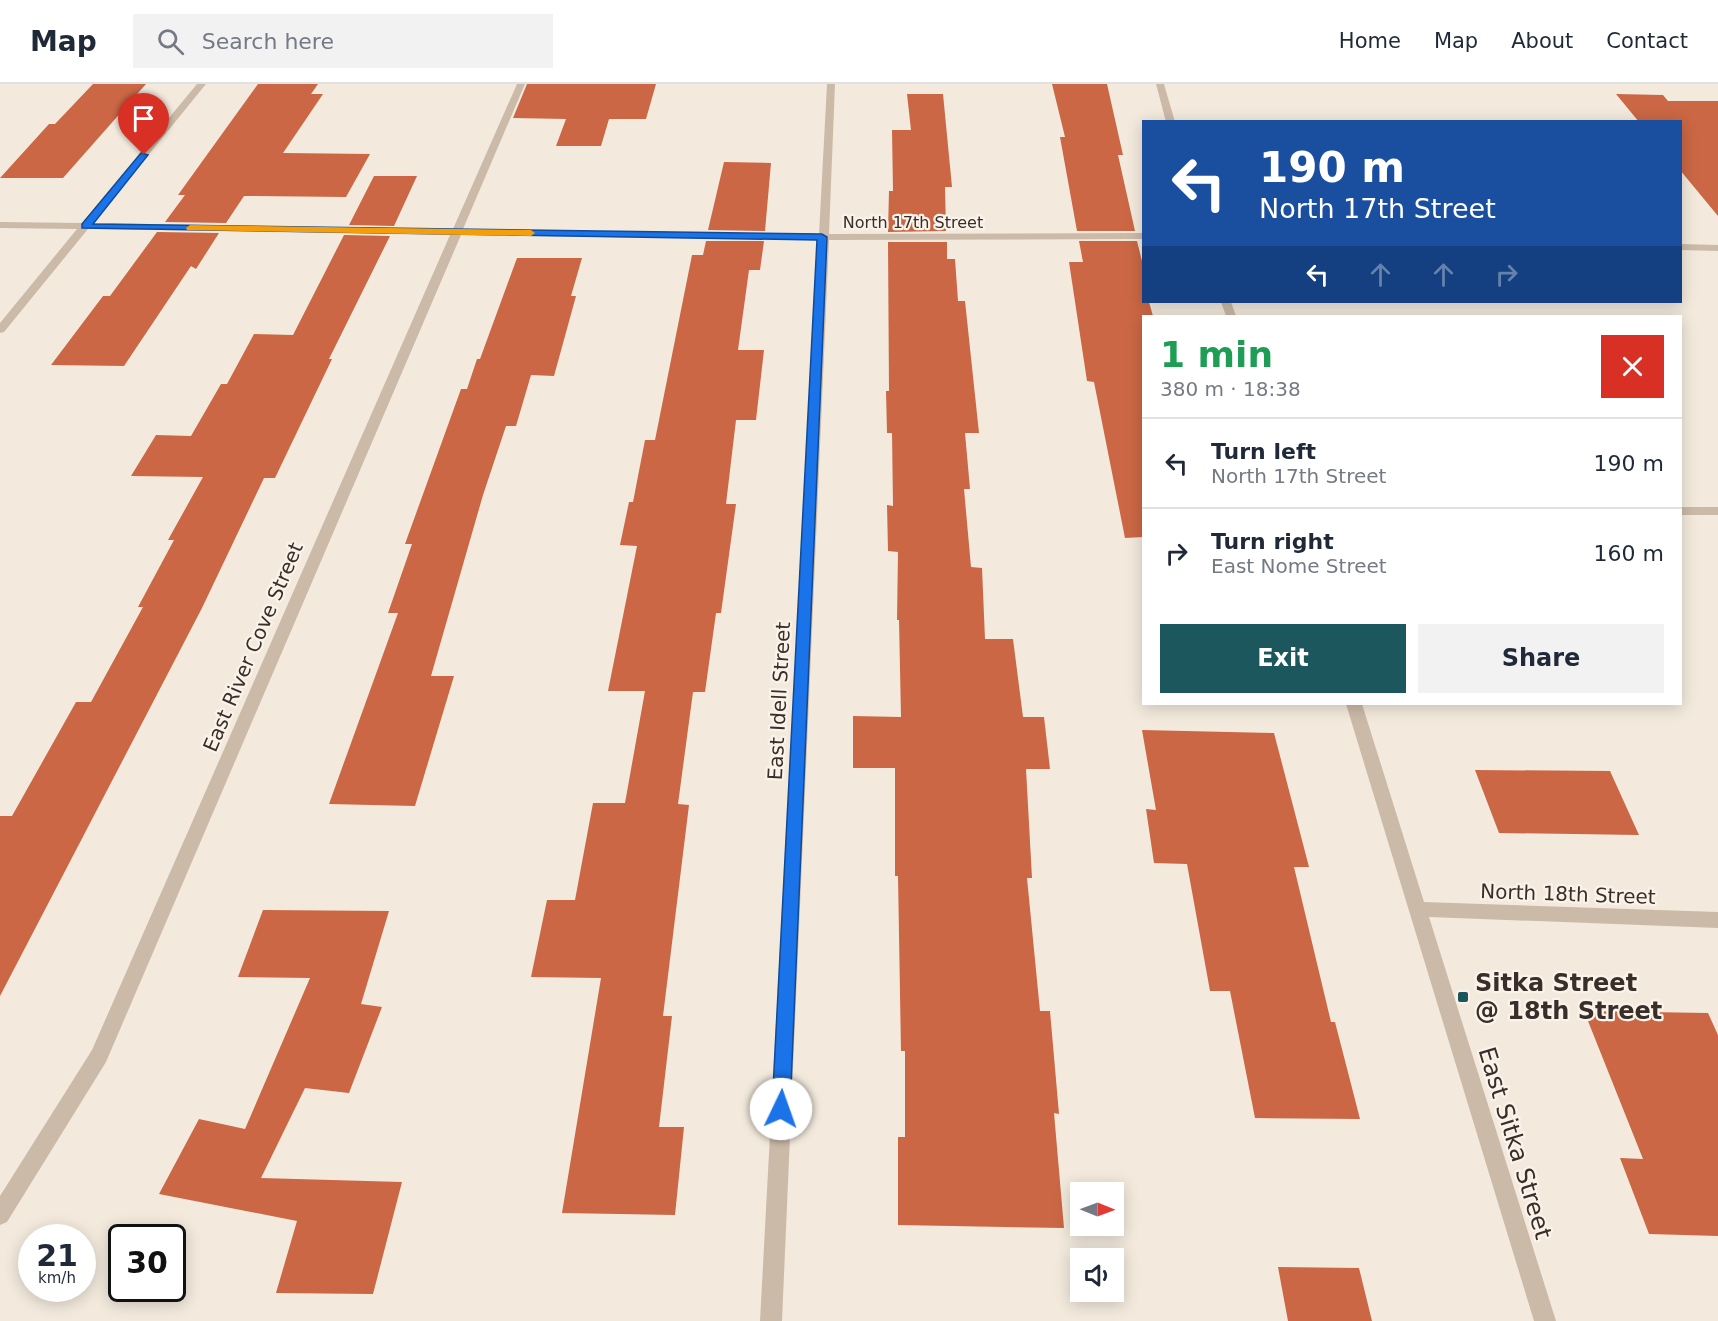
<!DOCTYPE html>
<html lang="en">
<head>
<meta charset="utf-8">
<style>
  :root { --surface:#fff; --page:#f2f2f3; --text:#1f2937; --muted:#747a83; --line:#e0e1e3; --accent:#1c575d }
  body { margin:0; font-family:"DejaVu Sans",sans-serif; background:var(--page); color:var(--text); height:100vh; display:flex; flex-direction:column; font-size:22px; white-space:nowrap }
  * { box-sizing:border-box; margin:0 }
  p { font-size:20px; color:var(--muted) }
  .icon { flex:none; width:33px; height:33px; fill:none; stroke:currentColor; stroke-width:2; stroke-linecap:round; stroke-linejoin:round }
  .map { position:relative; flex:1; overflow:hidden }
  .panel { position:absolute; left:1142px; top:231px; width:540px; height:390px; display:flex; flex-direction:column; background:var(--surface); border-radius:0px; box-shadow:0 3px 15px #0003 }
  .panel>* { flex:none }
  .top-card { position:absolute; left:1142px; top:36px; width:540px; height:183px; border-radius:0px; box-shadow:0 3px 15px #0003; background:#1a4fa0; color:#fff; overflow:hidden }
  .needle { width:39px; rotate:91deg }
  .buttons { position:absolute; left:1070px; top:1098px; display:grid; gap:12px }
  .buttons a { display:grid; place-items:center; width:54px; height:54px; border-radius:0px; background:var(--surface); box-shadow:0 3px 15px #0003; font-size:30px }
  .speed { position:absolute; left:18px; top:1140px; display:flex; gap:12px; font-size:30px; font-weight:700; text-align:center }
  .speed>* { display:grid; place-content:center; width:78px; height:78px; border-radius:50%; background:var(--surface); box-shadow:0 3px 15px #0003; line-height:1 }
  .speed small { font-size:15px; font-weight:400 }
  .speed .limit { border:3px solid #111; border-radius:9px; background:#fff; color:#111 }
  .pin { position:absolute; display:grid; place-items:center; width:51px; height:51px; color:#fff; margin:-62px -26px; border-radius:50% 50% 50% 0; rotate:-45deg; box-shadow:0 0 6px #0007 }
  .pin .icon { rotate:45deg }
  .me { position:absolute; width:66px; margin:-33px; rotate:3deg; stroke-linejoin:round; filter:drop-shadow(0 0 4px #0008) }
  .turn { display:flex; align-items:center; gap:21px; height:126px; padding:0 18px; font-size:27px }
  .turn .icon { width:78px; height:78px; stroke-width:2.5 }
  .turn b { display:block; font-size:42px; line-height:51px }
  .lanes { display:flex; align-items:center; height:57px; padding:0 18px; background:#0003; justify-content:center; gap:30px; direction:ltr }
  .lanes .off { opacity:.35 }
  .round { display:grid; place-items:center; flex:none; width:63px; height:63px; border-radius:0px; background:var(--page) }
  .headline { display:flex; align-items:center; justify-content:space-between; height:102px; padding:0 18px }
  h1 { font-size:36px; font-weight:800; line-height:45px; color:#1e9e55 }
  .button { display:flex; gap:12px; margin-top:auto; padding:12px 18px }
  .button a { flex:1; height:69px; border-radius:0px; background:var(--accent); color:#fff; font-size:24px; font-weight:800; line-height:69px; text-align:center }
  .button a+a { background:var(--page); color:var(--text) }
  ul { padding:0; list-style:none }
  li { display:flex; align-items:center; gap:18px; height:90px; padding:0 18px; border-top:2px solid var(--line) }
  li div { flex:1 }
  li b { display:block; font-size:22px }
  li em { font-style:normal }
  header { display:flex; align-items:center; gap:36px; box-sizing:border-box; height:84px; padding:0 30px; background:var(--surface); border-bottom:2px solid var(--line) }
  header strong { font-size:28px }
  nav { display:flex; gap:33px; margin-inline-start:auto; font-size:21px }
  .search { width:420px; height:54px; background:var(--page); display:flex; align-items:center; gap:15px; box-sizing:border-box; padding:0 21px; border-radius:0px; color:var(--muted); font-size:22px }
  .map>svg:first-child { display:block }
</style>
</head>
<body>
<header>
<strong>Map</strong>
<div class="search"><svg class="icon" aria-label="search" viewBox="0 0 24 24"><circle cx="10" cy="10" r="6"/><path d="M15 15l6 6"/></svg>Search here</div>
<nav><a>Home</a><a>Map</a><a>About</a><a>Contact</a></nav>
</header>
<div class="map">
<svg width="1718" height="1237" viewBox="0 0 1718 1237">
  <rect width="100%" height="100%" fill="#f3eadd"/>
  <path fill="#cb6744" d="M 93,0 L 146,0 L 63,94 L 0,94 L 49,40 L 55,40 Z
    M 258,0 L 318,0 L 311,10 L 323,10 L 283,69 L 370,70 L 346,113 L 244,112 L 226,139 L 165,138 L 185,111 L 178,111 Z
    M 527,0 L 656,0 L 646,35 L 609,35 L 601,62 L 556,62 L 566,35 L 513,34 Z
    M 1052,0 L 1107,0 L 1123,71 L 1118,71 L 1135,147 L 1077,147 L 1060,53 L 1065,53 Z
    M 907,10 L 943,10 L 952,103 L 945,103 L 946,147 L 888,148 L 889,107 L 893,107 L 892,46 L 911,46 Z
    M 1616,10 L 1663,11 L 1668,17 L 1718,17 L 1718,132 L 1680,86 L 1680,38 L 1639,38 Z
    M 724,78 L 771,79 L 765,147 L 708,146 Z
    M 374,92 L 417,92 L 394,142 L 349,141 Z
    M 157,148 L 219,149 L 196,185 L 191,182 L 124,282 L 51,281 L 103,212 L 110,212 Z
    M 344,151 L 390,152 L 329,275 L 332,275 L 275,394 L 264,394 L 202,524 L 0,912 L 0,732 L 12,732 L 76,618 L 91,618 L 143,523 L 138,523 L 174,456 L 168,456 L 203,393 L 131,392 L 156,351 L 191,352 L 221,300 L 227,300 L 254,250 L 293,251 Z
    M 706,157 L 764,157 L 760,186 L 749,186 L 738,266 L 764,266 L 756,336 L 736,336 L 726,420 L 736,420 L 721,529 L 716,529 L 705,608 L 693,608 L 678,720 L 689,721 L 663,932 L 672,932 L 659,1043 L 684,1043 L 675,1131 L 562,1129 L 601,894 L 531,893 L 547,816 L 575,816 L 593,719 L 625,719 L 645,607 L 608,607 L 637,462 L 620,461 L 629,418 L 633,418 L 645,356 L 655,356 L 692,171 L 703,171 Z
    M 1079,157 L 1137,157 L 1143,181 L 1143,218 L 1149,218 L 1153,232 L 1143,232 L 1143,453 L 1125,454 L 1094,298 L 1087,297 L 1069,178 L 1083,178 Z
    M 888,158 L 947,158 L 947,175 L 955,175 L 958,217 L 965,217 L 979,349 L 965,349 L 970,405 L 964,405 L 971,483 L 982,484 L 985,555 L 1013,555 L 1023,633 L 1044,633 L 1050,685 L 1026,685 L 1032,794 L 1027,794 L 1040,927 L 1050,927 L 1059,1030 L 1054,1029 L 1064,1144 L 898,1141 L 898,1053 L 905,1053 L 905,967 L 901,967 L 898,792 L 895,792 L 895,684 L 853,684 L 853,632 L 901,633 L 899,536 L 897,536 L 898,468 L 888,467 L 887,421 L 893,422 L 892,349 L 887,349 L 886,307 L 889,307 Z
    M 517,174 L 582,174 L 571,212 L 576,212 L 554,292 L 531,291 L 516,342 L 506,342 L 483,411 L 431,592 L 454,592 L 415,722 L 329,720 L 398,529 L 388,529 L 412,460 L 405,460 L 461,305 L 467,305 L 477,275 L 480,275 Z
    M 1142,646 L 1274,649 L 1309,783 L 1294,783 L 1331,938 L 1335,938 L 1360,1035 L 1255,1034 L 1230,907 L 1210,907 L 1187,780 L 1154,779 L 1146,725 L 1156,726 Z
    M 1475,686 L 1610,687 L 1639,751 L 1499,749 Z
    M 263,826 L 389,827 L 361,920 L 382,923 L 349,1009 L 305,1004 L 261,1094 L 402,1098 L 373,1210 L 276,1209 L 297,1137 L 159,1110 L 199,1035 L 245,1045 L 310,894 L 238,893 Z
    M 1584,927 L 1708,929 L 1718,951 L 1718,1152 L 1649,1150 L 1620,1074 L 1643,1075 Z
    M 1278,1183 L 1359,1184 L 1372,1237 L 1288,1237 Z"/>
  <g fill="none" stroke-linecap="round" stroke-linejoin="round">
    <path fill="#ccbaa8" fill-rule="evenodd" d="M 197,0 L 206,0 L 93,139 L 453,145 L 517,0 L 525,0 L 463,145 L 819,150 L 827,0 L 835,0 L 829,150 L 1143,149 L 1143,155 L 829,156 L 782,1237 L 760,1237 L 818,156 L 461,151 L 106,978 L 7,1138 L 0,1141 L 0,1112 L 92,966 L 450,151 L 88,145 L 4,248 L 0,249 L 0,239 L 77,145 L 0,144 L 0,138 L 82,139 Z
      M 1156,0 L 1164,0 L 1175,38 L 1166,38 Z
      M 1680,160 L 1718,161 L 1718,167 L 1680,166 Z
      M 1221,218 L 1231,218 L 1236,232 L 1226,232 Z
      M 1680,423 L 1718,423 L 1718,431 L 1680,431 Z
      M 1346,620 L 1362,620 L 1424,818 L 1718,828 L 1718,844 L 1429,833 L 1556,1237 L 1534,1237 Z"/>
  </g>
  <path fill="#1a73e8" stroke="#114b97" stroke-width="1.5" d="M 141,69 L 148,71 L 93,140 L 822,150 L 827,153 L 790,1025 L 787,1031 L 781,1033 L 775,1031 L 772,1025 L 817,156 L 82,144 L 82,140 Z"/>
  <path fill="#f59e0b" d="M 190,141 L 531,146 L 535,149 L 531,152 L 187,146 L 186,144 Z"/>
  <rect fill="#1c575d" stroke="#fbf3ea" stroke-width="2" x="1457" y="907" width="12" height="12" rx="3"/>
  <g text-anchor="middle" stroke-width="4.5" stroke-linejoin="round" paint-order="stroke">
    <g font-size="16" fill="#392e29" stroke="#fbf3ea">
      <text x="913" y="144">North 17th Street</text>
    </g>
    <g font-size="20" fill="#392e29" stroke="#fbf3ea">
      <text transform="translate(253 563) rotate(-67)" y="7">East River Cove Street</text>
      <text transform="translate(779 617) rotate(-87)" y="7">East Idell Street</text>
      <text transform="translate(1568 810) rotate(2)" y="7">North 18th Street</text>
    </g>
    <g font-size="24" font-weight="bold" fill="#392e29" stroke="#fbf3ea" text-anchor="start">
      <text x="1475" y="907">Sitka Street<tspan x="1475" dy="28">@ 18th Street</tspan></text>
    </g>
    <g font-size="24" fill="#392e29" stroke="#fbf3ea">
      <text transform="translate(1515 1059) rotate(73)" y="8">East Sitka Street</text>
    </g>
  </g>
</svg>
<div class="buttons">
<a><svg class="needle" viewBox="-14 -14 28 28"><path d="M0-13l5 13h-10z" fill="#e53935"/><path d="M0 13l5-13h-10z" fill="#747a83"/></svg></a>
<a><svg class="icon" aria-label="sound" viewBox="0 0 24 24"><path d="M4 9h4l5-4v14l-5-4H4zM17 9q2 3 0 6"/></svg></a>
</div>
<div class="speed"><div>21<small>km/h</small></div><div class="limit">30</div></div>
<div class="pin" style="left:144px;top:71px;background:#d93025"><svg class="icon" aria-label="arrive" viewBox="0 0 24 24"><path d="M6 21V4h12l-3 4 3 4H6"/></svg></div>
<svg class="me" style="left:781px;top:1025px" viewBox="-20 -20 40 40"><circle r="19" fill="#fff"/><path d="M0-13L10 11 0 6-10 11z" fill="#1a73e8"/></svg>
<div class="top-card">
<div class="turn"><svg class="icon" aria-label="left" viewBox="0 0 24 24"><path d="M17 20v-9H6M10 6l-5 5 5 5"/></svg><div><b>190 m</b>North 17th Street</div></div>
<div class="lanes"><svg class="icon" aria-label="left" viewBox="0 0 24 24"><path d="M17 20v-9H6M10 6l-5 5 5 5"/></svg><svg class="icon off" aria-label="ahead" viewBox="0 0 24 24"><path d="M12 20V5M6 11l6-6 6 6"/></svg><svg class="icon off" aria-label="ahead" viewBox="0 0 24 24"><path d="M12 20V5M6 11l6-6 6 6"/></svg><svg class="icon off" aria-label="right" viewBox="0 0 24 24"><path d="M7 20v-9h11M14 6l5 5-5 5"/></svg></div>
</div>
<section class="panel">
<div class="headline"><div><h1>1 min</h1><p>380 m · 18:38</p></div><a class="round" style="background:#d93025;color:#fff"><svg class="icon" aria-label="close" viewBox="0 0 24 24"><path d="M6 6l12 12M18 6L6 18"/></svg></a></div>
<ul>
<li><svg class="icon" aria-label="left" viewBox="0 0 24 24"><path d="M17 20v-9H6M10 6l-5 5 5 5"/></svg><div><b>Turn left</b><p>North 17th Street</p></div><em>190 m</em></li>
<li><svg class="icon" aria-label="right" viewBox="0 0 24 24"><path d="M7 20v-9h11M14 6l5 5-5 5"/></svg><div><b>Turn right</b><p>East Nome Street</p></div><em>160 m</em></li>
</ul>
<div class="button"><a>Exit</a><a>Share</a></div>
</section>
</div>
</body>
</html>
